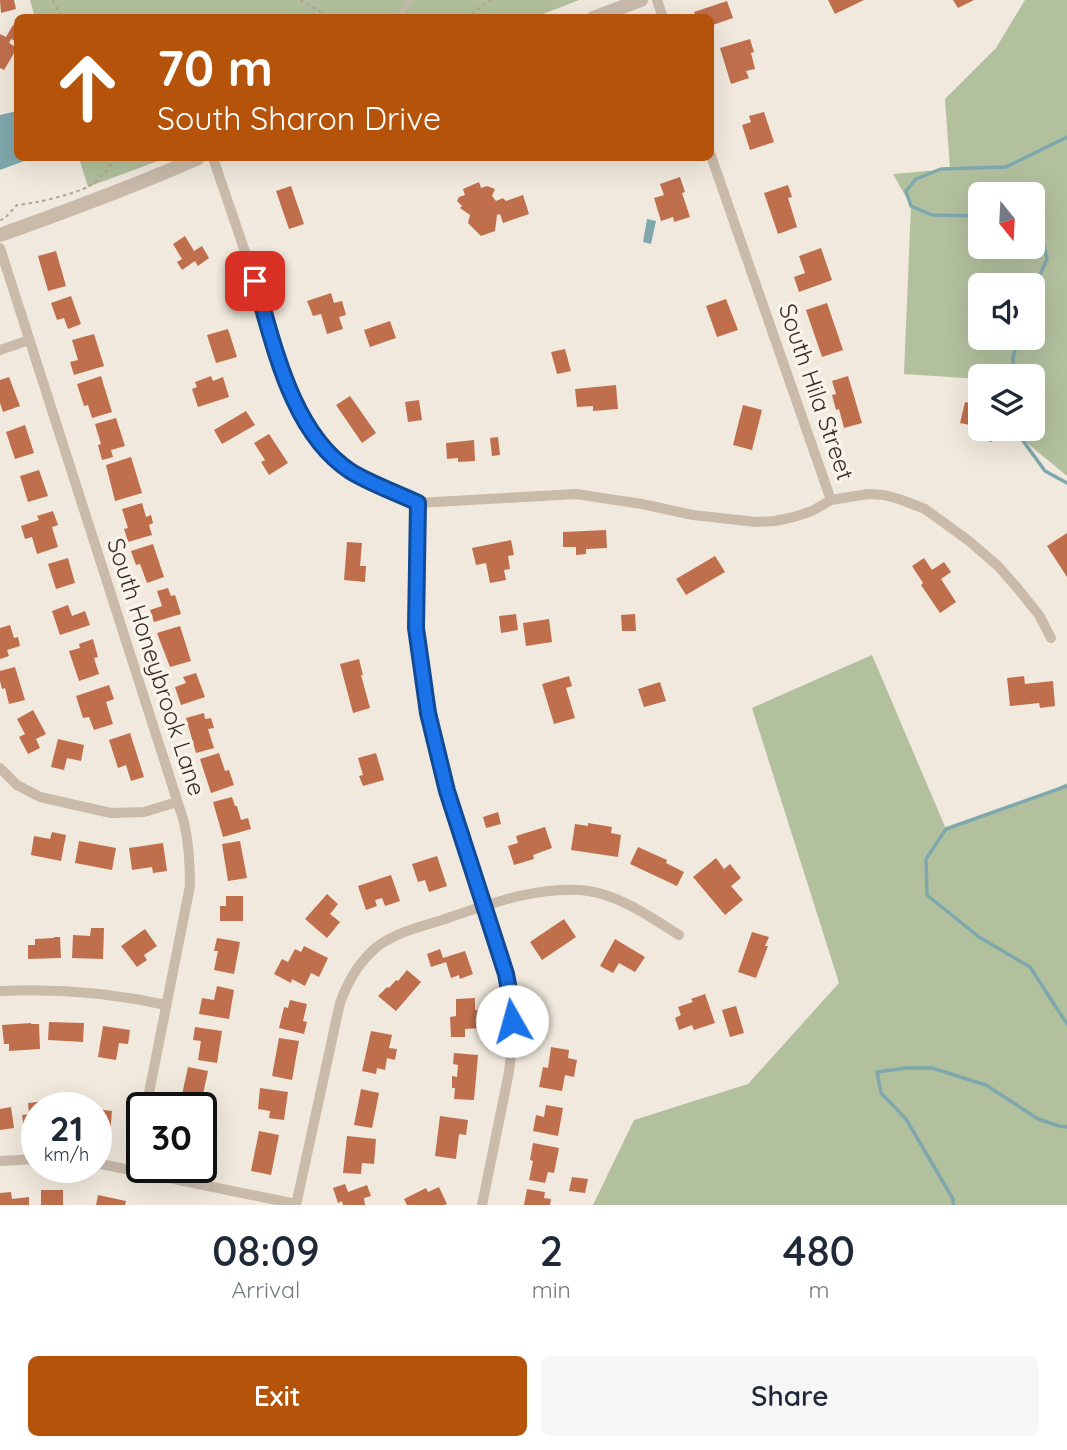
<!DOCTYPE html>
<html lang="en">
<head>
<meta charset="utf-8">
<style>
  :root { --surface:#fff; --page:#f6f6f7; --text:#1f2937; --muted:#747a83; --accent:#b45309 }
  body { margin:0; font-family:Quicksand,sans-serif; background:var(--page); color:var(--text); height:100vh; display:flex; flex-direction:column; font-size:26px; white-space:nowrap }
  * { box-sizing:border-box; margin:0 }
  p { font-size:23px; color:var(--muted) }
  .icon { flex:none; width:38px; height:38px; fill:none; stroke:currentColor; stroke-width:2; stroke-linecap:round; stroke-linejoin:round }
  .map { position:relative; height:1205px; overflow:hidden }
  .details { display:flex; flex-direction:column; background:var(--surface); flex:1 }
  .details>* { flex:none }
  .guide { position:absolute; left:14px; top:14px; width:700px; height:147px; border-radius:10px; box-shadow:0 7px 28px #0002; background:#b45309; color:#fff; overflow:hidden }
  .needle { width:46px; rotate:162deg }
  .controls { position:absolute; left:968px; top:182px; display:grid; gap:14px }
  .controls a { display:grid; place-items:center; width:77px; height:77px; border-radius:10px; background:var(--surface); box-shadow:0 7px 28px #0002; font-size:35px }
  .speed { position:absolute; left:21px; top:1092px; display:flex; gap:14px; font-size:35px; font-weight:700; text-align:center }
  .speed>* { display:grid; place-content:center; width:91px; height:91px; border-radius:50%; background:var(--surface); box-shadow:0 7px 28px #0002; line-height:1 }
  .speed small { font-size:18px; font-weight:400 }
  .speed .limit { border:4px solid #111; border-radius:10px; background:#fff; color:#111 }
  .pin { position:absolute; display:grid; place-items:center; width:60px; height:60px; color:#fff; margin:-30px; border-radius:14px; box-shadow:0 4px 10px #0006 }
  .me { position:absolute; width:77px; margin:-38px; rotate:353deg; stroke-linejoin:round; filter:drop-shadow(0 0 5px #0008) }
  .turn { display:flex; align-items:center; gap:24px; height:147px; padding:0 28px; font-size:32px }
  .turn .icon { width:91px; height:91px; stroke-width:2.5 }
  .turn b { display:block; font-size:49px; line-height:60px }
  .eta { display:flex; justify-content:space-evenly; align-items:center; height:119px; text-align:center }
  .eta b { font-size:42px; font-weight:600; line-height:49px }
  .cta { display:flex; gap:14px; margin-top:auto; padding:14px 28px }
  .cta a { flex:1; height:80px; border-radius:10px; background:var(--accent); color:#fff; font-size:28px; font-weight:600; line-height:80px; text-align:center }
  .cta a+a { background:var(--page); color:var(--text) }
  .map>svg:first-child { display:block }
</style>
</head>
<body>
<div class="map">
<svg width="1067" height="1205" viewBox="0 0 1067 1205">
  <rect width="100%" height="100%" fill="#f1e9dd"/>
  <path fill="#b2c09e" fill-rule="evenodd" d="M 30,0 L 579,0 L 533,18 L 35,18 Z
    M 1025,0 L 1067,0 L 1067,476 L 1021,438 L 1020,429 L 1032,429 L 1032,376 L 980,376 L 980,379 L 904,374 L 911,206 L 893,174 L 950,169 L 945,99 L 996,48 ZM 1032,194 L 1032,247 L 980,247 L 980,194 ZM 1032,285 L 1032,338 L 980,338 L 980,285 Z
    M 79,158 L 166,158 L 88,187 Z
    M 872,655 L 946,829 L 1049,792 L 1067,783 L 1067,1205 L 593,1205 L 634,1120 L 748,1084 L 839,983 L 752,708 Z"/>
  <path fill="#7ea8ad" d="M 17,111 L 18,158 L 32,158 L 0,170 L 0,115 Z
    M 647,219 L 656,221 L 651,244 L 643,242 Z"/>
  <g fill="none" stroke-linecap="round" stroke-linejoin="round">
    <path stroke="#7ea8ad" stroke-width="3.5" d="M 980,216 L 932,215 L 911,206 L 906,191 L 916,179 L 941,169 L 1006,167 L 1067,137
      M 1032,227 L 1042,238 L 1047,259 L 1032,292
      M 1014,376 L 1013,358 L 1018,338
      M 1020,429 L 1021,438 L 1045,471 L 1067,483
      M 1067,786 L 946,829 L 926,859 L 927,895 L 979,937 L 1030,967 L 1067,1024
      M 953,1205 L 953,1199 L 906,1119 L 881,1093 L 877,1072 L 906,1068 L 932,1068 L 986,1085 L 1038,1119 L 1059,1126 L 1067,1127"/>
  </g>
  <path fill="#c06f4d" d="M 0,0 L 14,0 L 16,9 L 1,13 Z
    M 828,0 L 864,0 L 835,14 Z
    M 953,0 L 974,0 L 958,8 Z
    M 727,1 L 733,18 L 710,26 L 710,18 L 696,18 L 694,12 Z
    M 13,25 L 18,27 L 18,42 L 11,39 L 9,43 L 17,48 L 4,70 L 0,68 L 0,34 L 6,37 Z
    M 750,39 L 754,52 L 751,53 L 755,69 L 746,71 L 749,78 L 731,84 L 720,48 Z
    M 764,112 L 774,142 L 750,150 L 742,125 L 751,122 L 749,116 Z
    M 680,177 L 685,192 L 682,193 L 690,217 L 674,222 L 673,217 L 661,221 L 654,198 L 664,195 L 660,184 Z
    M 479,182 L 481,188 L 487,186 L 495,189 L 492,196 L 496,201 L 503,198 L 506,201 L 523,195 L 529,214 L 503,223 L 500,214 L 497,215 L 495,231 L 481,236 L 468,223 L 470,215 L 460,208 L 462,206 L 457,201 L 459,197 L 465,195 L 463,189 Z
    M 788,185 L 792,197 L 788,198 L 797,227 L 778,234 L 764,193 Z
    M 291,186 L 304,224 L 289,229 L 276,191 Z
    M 185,236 L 194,251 L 202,246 L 209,258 L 198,266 L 195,261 L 182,270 L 177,262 L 182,259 L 173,244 Z
    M 821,248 L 832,280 L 799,292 L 794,277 L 805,273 L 799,256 Z
    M 56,251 L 66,286 L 48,291 L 38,256 Z
    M 331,293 L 334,303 L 342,301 L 346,315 L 339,317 L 343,329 L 327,334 L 321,314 L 313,316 L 307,301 Z
    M 71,296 L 81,324 L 68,329 L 64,318 L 57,320 L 51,303 Z
    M 726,299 L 738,330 L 717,337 L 706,306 Z
    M 827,303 L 843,350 L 822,357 L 806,310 Z
    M 390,321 L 396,338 L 370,347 L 364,330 Z
    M 228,329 L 237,357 L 216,363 L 207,335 Z
    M 94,334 L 104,366 L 74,375 L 70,362 L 78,360 L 72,340 Z
    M 565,349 L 571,371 L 557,374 L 551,352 Z
    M 101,376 L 112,412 L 92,418 L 88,405 L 84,406 L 77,384 Z
    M 211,376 L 213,381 L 223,377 L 229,397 L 198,407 L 192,389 L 197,387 L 195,382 Z
    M 848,376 L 862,423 L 844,428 L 839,409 L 836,410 L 832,395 L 836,394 L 832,381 Z
    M 9,377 L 20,406 L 3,412 L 0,403 L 0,380 Z
    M 616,385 L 618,409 L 593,411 L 593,406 L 577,407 L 575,389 Z
    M 976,395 L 980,396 L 980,429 L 995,429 L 992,442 L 972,438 L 975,426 L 960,423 L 965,402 L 974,404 Z
    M 350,396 L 376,433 L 362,443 L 336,405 Z
    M 419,400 L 422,420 L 408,422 L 405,402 Z
    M 743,405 L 762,410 L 752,450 L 733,445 Z
    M 246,411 L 255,425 L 222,444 L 214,430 Z
    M 116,418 L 125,446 L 111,450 L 113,457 L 102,460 L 98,445 L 101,444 L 95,424 Z
    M 25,425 L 34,453 L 15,459 L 6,432 Z
    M 269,434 L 288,463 L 269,475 L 261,462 L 265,460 L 254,443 Z
    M 498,437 L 500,455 L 492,456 L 490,438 Z
    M 474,440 L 475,461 L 458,462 L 458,458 L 447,459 L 446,443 Z
    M 131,457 L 142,493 L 115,501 L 106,465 Z
    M 39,470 L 48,496 L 28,502 L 20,476 Z
    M 142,503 L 146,517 L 151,515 L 153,523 L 149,525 L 152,535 L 128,542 L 124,529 L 128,528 L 122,509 Z
    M 53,511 L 58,525 L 52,527 L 58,547 L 37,554 L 32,537 L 25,539 L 21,526 L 39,520 L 37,516 Z
    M 606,530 L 607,548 L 586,549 L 586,554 L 576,555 L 576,547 L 563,547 L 563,532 Z
    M 1067,533 L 1067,577 L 1047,546 Z
    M 511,540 L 514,555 L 508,556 L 510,569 L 504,570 L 506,580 L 490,583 L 486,563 L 476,565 L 472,548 Z
    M 347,542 L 362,543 L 360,566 L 366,566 L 365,582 L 344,580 Z
    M 153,544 L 164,577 L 147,583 L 140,564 L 136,565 L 131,551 Z
    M 715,556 L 725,572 L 686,595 L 676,579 Z
    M 68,558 L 75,583 L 56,589 L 48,564 Z
    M 924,558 L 932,570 L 944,562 L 951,572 L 941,579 L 956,602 L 940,613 L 921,585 L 923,583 L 912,566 Z
    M 168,588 L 171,596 L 175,595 L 181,614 L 154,622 L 150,610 L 162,606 L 157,591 Z
    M 68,605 L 72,616 L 85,611 L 90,625 L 60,635 L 52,611 Z
    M 516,614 L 518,630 L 501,633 L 499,616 Z
    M 635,614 L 636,631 L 622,631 L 621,615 Z
    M 549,619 L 552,642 L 526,646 L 523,623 Z
    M 10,625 L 14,638 L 18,637 L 20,646 L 7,650 L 9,656 L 0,659 L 0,628 Z
    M 180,626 L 191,661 L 170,667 L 157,633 Z
    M 93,639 L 98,657 L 94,658 L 99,674 L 79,681 L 69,651 L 80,648 L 79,644 Z
    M 359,659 L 363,675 L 361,675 L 370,708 L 353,713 L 340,664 Z
    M 15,667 L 25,700 L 9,704 L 5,688 L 2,689 L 0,681 L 0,671 Z
    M 196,673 L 205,697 L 181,705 L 175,687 L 186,683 L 183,677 Z
    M 569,676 L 572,686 L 566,688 L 575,718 L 554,724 L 542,684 Z
    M 1024,676 L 1025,684 L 1053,681 L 1055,706 L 1040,708 L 1039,703 L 1010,706 L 1007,678 Z
    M 660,682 L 666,701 L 644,707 L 638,689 Z
    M 109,685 L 114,699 L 106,702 L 113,724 L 94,730 L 89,717 L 83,718 L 76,696 Z
    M 33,710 L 46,734 L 36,739 L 40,748 L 28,754 L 19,737 L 25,734 L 17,719 Z
    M 204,713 L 205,719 L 211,718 L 214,728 L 208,729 L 214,748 L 196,753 L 186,718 Z
    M 130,733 L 144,777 L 131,781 L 126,765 L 118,768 L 109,740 Z
    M 58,739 L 84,745 L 81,761 L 67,758 L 64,770 L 51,767 Z
    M 219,753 L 225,771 L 229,770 L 234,785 L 211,793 L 200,759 Z
    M 376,753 L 384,780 L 363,786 L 359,776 L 363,775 L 358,758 Z
    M 232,797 L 235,806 L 237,806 L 241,820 L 248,818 L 251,829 L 223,837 L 213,802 Z
    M 498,812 L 501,824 L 486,828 L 483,817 Z
    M 588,823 L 612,827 L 611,833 L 621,835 L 618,857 L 571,850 L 575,824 L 588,826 Z
    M 545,827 L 552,848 L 533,855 L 534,859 L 514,865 L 508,846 L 518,843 L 516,836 Z
    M 52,832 L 66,835 L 61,861 L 31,855 L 34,836 L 50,839 Z
    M 79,841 L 116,848 L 112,870 L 75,863 Z
    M 240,841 L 247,878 L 228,881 L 222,844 Z
    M 163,843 L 167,871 L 153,873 L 152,867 L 132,870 L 129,848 Z
    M 638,847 L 667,860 L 666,863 L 684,872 L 677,886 L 630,864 Z
    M 437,856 L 447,886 L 429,892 L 425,880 L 418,882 L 412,864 Z
    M 716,858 L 724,869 L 730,864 L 741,878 L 731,886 L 743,900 L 725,915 L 693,877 Z
    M 391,875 L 400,901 L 385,906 L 382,898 L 375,900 L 377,906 L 366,910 L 358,886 Z
    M 327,894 L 338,904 L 330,914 L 340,922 L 327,938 L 305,919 Z
    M 226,896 L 243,896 L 243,921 L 220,921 L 220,906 L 226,906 Z
    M 564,919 L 576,937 L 542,960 L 530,942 Z
    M 91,928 L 104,928 L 103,959 L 72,958 L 73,935 L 90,936 Z
    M 145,929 L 157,946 L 144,955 L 147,960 L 137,967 L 121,946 Z
    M 752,932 L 769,937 L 765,946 L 768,946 L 756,978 L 738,972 Z
    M 54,937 L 60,937 L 61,958 L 28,959 L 28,945 L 35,945 L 35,939 L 54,938 Z
    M 217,938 L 240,942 L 234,974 L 214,970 L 218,951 L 214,951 Z
    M 615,939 L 645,957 L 635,972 L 619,963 L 613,973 L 600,966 Z
    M 304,946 L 328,958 L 319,977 L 311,973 L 305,986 L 292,979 L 291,983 L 274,974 L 282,959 L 288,962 L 295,949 L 301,952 Z
    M 440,949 L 443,958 L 465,951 L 473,974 L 460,979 L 459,975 L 451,978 L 446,962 L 431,967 L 427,954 Z
    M 407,970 L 421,982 L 396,1011 L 378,996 L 387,987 L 389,988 L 396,980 L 398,981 Z
    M 217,986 L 234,990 L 229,1019 L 199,1014 L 202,998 L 214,1000 Z
    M 705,994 L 715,1023 L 694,1030 L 692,1025 L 679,1030 L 675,1018 L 681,1015 L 678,1007 L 693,1002 L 691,999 Z
    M 475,998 L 475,1010 L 481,1010 L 482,1028 L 465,1029 L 465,1037 L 451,1037 L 450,1017 L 456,1016 L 456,999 Z
    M 290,1000 L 307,1004 L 303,1021 L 307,1022 L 304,1034 L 279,1028 L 284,1007 L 288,1008 Z
    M 736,1006 L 744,1033 L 730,1037 L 722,1010 Z
    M 49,1022 L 84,1023 L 83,1042 L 48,1040 Z
    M 31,1023 L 31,1024 L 39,1024 L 40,1049 L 9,1051 L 9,1044 L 4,1044 L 2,1025 Z
    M 103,1026 L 130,1030 L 128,1044 L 119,1043 L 116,1060 L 98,1057 Z
    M 195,1027 L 222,1031 L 217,1063 L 198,1060 L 201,1041 L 193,1040 Z
    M 371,1031 L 392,1035 L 389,1048 L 397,1049 L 395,1060 L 387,1058 L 385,1070 L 377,1068 L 376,1074 L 362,1071 Z
    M 279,1038 L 299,1041 L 292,1080 L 272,1076 Z
    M 551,1047 L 569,1050 L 568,1058 L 577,1060 L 574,1077 L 565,1075 L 562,1091 L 539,1087 L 543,1067 L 548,1068 Z
    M 454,1053 L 478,1055 L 474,1100 L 454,1099 L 455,1088 L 452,1088 L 452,1076 L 457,1077 L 458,1065 L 453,1064 Z
    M 188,1067 L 208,1071 L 200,1108 L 180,1104 Z
    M 260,1088 L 288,1092 L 284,1120 L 269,1118 L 270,1111 L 258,1109 Z
    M 361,1089 L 379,1093 L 372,1128 L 354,1125 Z
    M 65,1099 L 66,1108 L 37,1108 L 37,1126 L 24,1128 L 22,1115 L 29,1114 L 28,1103 Z
    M 546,1105 L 563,1108 L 558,1136 L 533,1131 L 536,1115 L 544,1117 Z
    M 11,1107 L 14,1128 L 0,1130 L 0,1109 Z
    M 96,1109 L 112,1111 L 110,1134 L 96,1132 Z
    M 440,1116 L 468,1120 L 466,1135 L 459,1134 L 456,1159 L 435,1156 Z
    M 259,1131 L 279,1135 L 271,1175 L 251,1171 Z
    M 347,1136 L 376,1139 L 374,1164 L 362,1163 L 361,1174 L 343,1173 Z
    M 533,1143 L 559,1148 L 554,1173 L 548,1172 L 545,1183 L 529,1180 L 533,1161 L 530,1160 Z
    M 572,1177 L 588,1179 L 585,1193 L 569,1191 Z
    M 345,1184 L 348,1192 L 367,1185 L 371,1196 L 364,1198 L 365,1205 L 343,1205 L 342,1201 L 338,1203 L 333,1188 Z
    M 439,1187 L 447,1204 L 444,1205 L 407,1205 L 404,1199 L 426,1188 L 428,1192 Z
    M 527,1189 L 545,1192 L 544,1198 L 551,1199 L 550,1205 L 524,1205 Z
    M 41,1190 L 63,1190 L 63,1205 L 41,1205 Z
    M 11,1192 L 12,1199 L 29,1197 L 29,1205 L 0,1205 L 0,1193 Z
    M 98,1195 L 126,1201 L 125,1205 L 96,1205 Z"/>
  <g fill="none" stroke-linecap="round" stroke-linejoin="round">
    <path stroke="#b5a494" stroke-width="2" stroke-dasharray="3.5 3.5" stroke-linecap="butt" d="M 53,0 L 61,18
      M 300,0 L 327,16
      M 466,18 L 491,0
      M 0,220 L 4,219 L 17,205 C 33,204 76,194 89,186 C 100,180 109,168 116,158"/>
    <path stroke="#c9baaa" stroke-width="5" d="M 397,18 L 411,0"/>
    <path stroke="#c9baaa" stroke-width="10" d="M 657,0 L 663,18
      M 710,153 L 831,500
      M 213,158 L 255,281 L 281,366 L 296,406 L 308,426 L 324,447 L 350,471 L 418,503 L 576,494 L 642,504 L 693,515 L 756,522 L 775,521 L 794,517 L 812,511 L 831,500 L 868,494 L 884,495 L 899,499 L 925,509 L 969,541 L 998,566 L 1019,590 L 1039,615 L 1051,638
      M 0,248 L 184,822 C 189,844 190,864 190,886 L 146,1108
      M 0,350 L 29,340
      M 418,503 L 416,628 L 428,713 L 447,791 L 506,974 L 511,1001 L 512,1047 L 509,1072 L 482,1205
      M 0,768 L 17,785 L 40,797 L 111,813 L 144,812 L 177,802
      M 0,991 C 56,988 112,993 166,1005
      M 0,1161 L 37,1159
      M 96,1163 L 296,1204
      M 133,1170 L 142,1128
      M 296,1205 L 340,1003 C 348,981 359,961 378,946 C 397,932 420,927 442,920 C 486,905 542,884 589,891 C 623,897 650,917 679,935"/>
    <path stroke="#c9baaa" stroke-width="14" d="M 593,18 L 641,0
      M 0,235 C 67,211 133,187 198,158"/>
  </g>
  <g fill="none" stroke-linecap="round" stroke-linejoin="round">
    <g stroke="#114b97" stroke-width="18">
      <path id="route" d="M 255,281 C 274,344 291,432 350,471 C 369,483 397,493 418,503 L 416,628 L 428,713 L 447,791 L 506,974 L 511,1001 L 512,1021"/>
    </g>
    <use href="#route" stroke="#1a73e8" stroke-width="12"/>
  </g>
  <g text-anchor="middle" stroke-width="7" stroke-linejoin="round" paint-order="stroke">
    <g font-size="24" fill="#372e29" stroke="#f9f3ea">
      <text transform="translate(816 392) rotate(71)" y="8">South Hila Street</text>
      <text transform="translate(156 667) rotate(72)" y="8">South Honeybrook Lane</text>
    </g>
  </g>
</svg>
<div class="controls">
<a><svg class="needle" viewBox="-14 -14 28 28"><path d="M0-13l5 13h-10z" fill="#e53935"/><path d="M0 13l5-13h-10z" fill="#747a83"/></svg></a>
<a><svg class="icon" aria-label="sound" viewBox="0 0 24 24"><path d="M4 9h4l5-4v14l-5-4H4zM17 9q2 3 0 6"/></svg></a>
<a><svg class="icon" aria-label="layers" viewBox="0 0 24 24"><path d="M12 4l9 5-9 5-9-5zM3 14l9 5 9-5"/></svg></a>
</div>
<div class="speed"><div>21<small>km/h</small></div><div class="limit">30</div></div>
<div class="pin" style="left:255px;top:281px;background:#d93025"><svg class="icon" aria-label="arrive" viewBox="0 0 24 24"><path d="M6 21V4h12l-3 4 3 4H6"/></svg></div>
<svg class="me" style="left:512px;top:1021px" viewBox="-20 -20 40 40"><circle r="19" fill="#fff"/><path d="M0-13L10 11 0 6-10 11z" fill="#1a73e8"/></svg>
<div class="guide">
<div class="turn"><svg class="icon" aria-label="ahead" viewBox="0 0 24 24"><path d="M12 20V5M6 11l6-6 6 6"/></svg><div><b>70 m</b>South Sharon Drive</div></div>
</div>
</div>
<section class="details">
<div class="eta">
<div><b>08:09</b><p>Arrival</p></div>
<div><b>2</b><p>min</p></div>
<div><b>480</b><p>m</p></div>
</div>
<div class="cta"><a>Exit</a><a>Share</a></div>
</section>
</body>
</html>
